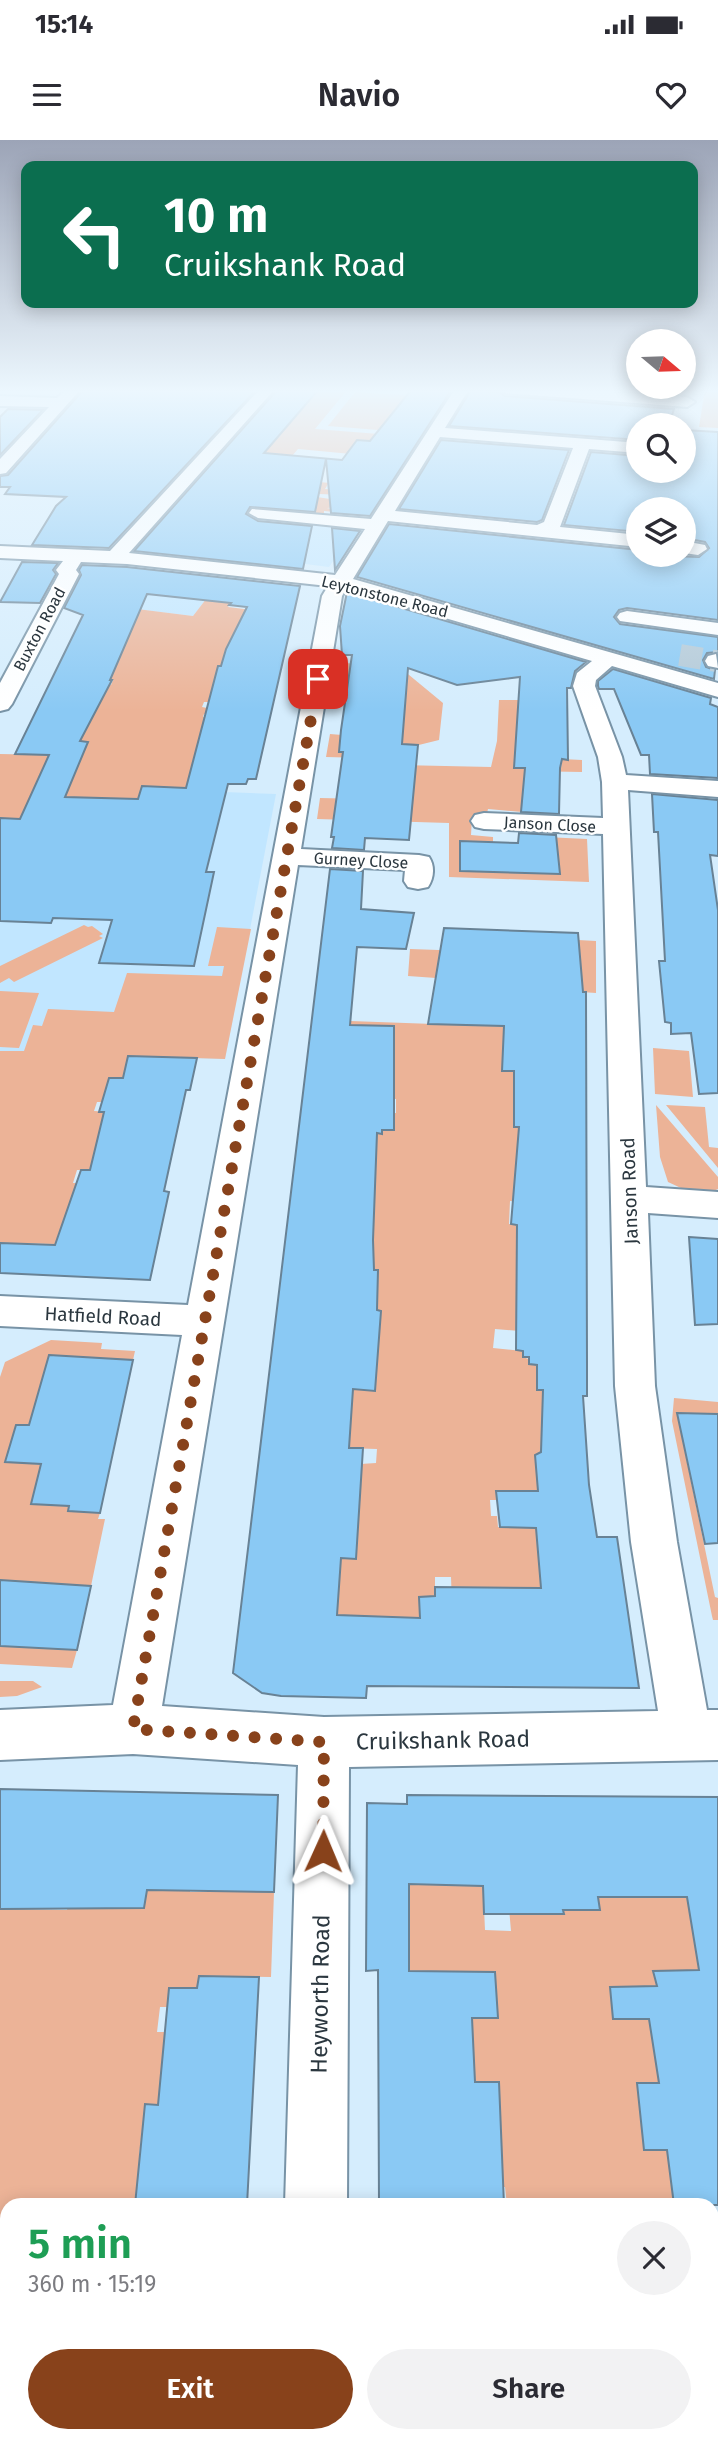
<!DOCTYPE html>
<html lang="en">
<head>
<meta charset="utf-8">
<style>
  :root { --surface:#fff; --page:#f2f2f3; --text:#2b2b33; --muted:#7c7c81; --accent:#88421b }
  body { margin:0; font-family:"Fira Sans",sans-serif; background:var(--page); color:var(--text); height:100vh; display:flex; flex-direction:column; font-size:26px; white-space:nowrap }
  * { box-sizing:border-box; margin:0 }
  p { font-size:23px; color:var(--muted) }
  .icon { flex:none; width:38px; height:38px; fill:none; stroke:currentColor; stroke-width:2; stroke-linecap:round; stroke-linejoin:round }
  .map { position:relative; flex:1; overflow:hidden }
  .details { position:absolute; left:0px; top:2058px; width:719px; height:245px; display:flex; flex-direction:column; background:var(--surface); border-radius:21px 21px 0 0; box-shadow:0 4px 18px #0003 }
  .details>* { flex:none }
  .guide { position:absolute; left:21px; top:21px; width:677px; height:147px; border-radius:14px; box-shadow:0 4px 18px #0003; background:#0b6e4f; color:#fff; overflow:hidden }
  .needle { width:46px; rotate:109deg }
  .fabs { position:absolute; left:626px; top:189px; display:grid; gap:14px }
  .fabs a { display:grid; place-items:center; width:70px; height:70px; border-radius:50%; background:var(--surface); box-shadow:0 4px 18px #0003; font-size:35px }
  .pin { position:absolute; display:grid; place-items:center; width:60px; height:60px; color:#fff; margin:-30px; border-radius:14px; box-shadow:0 4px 10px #0006 }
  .me { position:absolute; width:77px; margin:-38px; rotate:1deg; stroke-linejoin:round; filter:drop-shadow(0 0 5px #0008) }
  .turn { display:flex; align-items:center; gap:24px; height:147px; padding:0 28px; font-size:32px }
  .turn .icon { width:91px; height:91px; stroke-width:2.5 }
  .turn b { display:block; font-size:49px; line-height:60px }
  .round { display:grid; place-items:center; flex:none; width:74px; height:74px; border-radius:37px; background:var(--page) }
  .head { display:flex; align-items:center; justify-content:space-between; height:119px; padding:0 28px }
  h1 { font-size:42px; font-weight:600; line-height:52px; color:#1e9e55 }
  .button { display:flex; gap:14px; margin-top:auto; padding:14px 28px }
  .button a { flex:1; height:80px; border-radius:42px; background:var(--accent); color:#fff; font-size:28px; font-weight:600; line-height:80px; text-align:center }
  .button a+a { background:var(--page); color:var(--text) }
  .status { display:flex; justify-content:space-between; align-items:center; height:49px; padding:0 35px; background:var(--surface); direction:ltr }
  .status svg { height:19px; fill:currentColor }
  header { display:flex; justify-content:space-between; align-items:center; height:91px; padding:0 28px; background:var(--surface); font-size:32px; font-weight:600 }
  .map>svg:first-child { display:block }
</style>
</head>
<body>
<div class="status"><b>15:14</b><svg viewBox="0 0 49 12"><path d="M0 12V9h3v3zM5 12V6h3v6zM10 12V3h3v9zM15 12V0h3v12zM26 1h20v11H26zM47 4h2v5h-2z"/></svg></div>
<header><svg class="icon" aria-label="menu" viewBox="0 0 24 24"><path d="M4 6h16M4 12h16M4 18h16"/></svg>Navio<svg class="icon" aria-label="heart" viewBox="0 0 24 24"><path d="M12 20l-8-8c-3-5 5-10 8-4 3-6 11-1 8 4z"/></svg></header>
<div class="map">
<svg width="718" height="2303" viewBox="0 0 718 2303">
  <rect width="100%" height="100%" fill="#d5edfd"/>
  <path fill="#c1e6ff" d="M 250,366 L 298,371 L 360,382 L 329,427 L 211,412 Z
    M 101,419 L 227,433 L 193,476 L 128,468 L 92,427 Z
    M 0,614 L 207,619 L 199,651 L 276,654 L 225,919 L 0,911 Z"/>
  <path fill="#ecb397" d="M 311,249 L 348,249 L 315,289 L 379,294 L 373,316 L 298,309 L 273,338 L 353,345 L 328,344 L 325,349 L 337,350 L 345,355 L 319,354 L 317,357 L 330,359 L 338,367 L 327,368 L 336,370 L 335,372 L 324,371 L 324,376 L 305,377 L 298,371 L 250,367 L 244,341 L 270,304 L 280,296 L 290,273 Z
    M 705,249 L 718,249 L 718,288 L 699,287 Z
    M 355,252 L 415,256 L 405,257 L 403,260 L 405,271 L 393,273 L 391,291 L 328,286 Z
    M 210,454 L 236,456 L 228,467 L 252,470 L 231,499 L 213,562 L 204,562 L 202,567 L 243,575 L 204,574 L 203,577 L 218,578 L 235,620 L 261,620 L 258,632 L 224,631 L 199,648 L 142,646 L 138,659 L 62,688 L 0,678 L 0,614 L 45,615 L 86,607 L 88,602 L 51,600 L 53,595 L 83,596 L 88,586 L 95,545 L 111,545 L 113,540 L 80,539 L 129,468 L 193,476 Z
    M 341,523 L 397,525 L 443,563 L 439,600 L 366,618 L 326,617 L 330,594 L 342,595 L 339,612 L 359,613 L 350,531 L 347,546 L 337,546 Z
    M 499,560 L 524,560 L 522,625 L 561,628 L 562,619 L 582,620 L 582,632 L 525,631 L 522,672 L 488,669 L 486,677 L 472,677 L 471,695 L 493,697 L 493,702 L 461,701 L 460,731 L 559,734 L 557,704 L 524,703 L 524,696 L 587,699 L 589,742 L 449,737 L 449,683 L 317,679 L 320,658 L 366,659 L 399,625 L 491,627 L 497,601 Z
    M 84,785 L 88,787 L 92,786 L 103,794 L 99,796 L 103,798 L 14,842 L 9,838 L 0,843 L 0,826 Z
    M 217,787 L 251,789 L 225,919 L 128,916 L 124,932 L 158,933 L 156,939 L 110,938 L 107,947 L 110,962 L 97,962 L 94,971 L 127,973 C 98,996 95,992 98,1030 L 77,1030 L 73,1043 L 128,1045 L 59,1092 L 55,1104 L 0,1103 L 0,911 L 24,911 L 33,885 L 42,886 L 48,869 L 114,872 L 127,833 L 222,836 L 224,826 L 208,826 Z
    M 578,800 L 596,801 L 596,853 L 477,845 L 464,840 L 408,836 L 410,809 L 579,815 Z
    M 0,851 L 39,853 L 19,908 L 0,907 Z
    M 552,876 L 503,915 L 502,930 L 527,932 L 514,969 L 514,987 L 550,990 L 549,1002 L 518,1000 L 517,1009 L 547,1064 L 510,1061 L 509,1084 L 548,1087 L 517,1152 L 516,1178 L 525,1179 L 544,1193 L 495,1189 L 493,1208 L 523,1211 L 523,1217 L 544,1225 L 537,1237 L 537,1249 L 543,1250 L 542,1273 L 554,1308 L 535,1315 L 545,1351 L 497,1351 L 497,1360 L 490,1360 L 491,1376 L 497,1376 L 498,1387 L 543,1388 L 619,1414 L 623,1434 L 540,1438 L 544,1492 L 453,1494 L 451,1437 L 435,1437 L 435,1456 L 419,1457 L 420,1495 L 300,1474 L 303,1417 L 356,1418 L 357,1412 L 351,1411 L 330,1326 L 376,1323 L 377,1309 L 343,1308 L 360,1186 L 380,1186 L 381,1171 L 325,1168 L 377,1154 L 378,1130 L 364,1130 L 377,993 L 382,993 L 382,990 L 341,972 L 396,973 L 396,959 L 382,958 L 350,885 L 350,881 L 461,885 Z
    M 653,908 L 689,911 L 693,957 L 655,954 Z
    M 656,965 L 718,1037 L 718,1049 C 701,1058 685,1050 668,1042 L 660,1017 Z
    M 666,965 L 705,967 L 709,1007 L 718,1008 L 718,1028 Z
    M 51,1200 L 102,1203 L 101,1209 L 135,1211 L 133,1220 L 49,1216 L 41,1243 L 49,1286 L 16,1285 L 5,1322 L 47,1325 L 44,1337 L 38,1337 L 31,1364 L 69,1366 L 68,1371 L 100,1373 L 98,1379 L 105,1379 L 91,1446 L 0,1441 L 0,1237 L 5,1222 Z
    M 674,1258 L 718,1262 L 718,1281 L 714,1274 L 677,1274 L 715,1457 L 718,1458 L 718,1480 L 713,1480 L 712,1476 L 672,1281 Z
    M 0,1506 L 77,1510 L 72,1528 L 0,1524 Z
    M 0,1541 L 33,1541 L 42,1547 L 17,1556 L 0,1557 Z
    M 78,1710 L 95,1767 L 144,1768 L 151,1711 L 190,1742 L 190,1752 L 211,1752 L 212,1741 L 274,1752 L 271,1837 L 199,1836 L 197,1848 L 169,1848 L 167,1867 L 160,1867 L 157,1892 L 166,1892 L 158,1965 L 145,1965 L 139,2016 L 184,2017 L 136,2052 L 135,2065 L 7,2065 L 7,2296 L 87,2296 L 86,2303 L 0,2303 L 0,1724 L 17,1769 L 67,1770 Z
    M 558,1715 L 577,1770 L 599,1770 L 597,1744 L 638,1757 L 661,1757 L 681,1715 L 694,1798 L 717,1798 L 718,1734 L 718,1830 L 654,1832 L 657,1846 L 610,1848 L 613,1879 L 649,1879 L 709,1943 L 637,1944 L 645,2010 L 669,2010 L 674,2065 L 507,2065 L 505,2047 L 449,2046 L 502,2006 L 499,1943 L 445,1942 L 473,1906 L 473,1878 L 498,1878 L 495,1832 L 409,1831 L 409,1743 L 483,1746 L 485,1790 L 511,1791 L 507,1745 L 535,1765 L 537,1774 L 563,1774 Z
    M 536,2296 L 704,2296 L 705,2303 L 536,2303 Z"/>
  <path fill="#8ac9f4" stroke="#688295" stroke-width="2" fill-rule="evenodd" d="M 84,249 L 257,249 L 109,408 L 32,405 L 56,366 L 66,357 L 5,354 L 10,347 L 0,347 L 0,336 L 8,335 Z
    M 278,249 L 319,249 L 264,313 L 342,320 L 357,300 L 370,301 L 412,249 L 452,249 L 370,376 L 331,373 L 326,319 L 315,372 L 250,367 L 246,374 L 258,381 L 312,386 L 303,429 L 134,411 Z
    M 471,250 L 499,252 L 505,256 L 674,269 L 669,285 L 639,285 L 639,300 L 449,286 Z
    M 8,269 L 43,270 L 0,315 L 0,277 Z
    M 684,290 L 718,292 L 718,480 L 627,468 L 619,470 L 614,477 L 620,484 L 718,497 L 718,512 L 707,513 L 703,520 L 706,527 L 715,530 L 714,539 L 357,437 L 389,384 L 639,410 L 639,415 L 699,417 L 709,408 L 705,402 L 684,398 L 684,369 L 639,369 L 639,392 L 564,385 L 591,312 L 639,316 L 639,331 L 684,331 Z
    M 441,300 L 569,310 L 542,380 L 537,382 L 399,369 Z
    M 332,388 L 360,391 L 335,430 Z
    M 22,422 L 58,423 L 53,430 L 56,434 L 40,463 L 0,462 Z
    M 82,425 L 127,427 L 300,446 L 256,639 L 248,639 L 246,644 L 228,644 L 206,732 L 214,732 L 194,826 L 99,823 L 112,780 L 53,778 L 51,783 L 0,781 L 0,678 L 20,679 L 49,615 L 15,614 L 83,475 L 64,468 L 81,435 L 79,430 ZM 147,454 L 231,463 L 229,465 L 247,467 L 226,509 L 221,526 L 218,526 L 186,648 L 142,646 L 138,659 L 65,657 L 88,602 L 80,601 L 112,540 L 110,540 Z
    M 347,452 L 586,522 L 575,531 L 571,548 L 567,548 L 568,620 L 562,619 L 560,628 L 559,674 L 521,672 L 525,628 L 514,628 L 520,537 L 457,545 L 408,528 L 402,604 L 418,605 L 409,700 L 365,698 L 364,710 L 332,708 L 334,697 L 331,697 L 343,612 L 339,612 L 341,590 L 352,515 L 342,515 L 340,486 Z
    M 613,529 L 711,558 L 710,564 L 718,567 L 718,638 L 650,634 L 649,615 L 641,615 L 614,549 L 599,549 L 598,546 L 598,541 Z
    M 652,654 L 718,660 L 718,716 L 710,715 L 718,770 L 718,953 L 699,954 L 691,893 L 671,894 L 671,883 L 665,882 L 659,821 L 665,821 L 658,692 L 654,692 Z
    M 519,693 L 556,695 L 560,734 L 460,731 L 460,701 L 518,703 Z
    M 330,729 L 363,731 L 361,769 L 414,773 L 406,809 L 357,807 L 350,885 L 394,886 L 394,990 L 382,990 L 382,994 L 377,993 L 373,1100 L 374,1130 L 378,1130 L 377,1170 L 381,1171 L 375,1251 L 353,1249 L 349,1308 L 363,1308 L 356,1419 L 341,1418 L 337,1475 L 420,1478 L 419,1457 L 435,1456 L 435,1447 L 541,1448 L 536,1388 L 500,1387 L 496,1351 L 538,1351 L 535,1315 L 541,1312 L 543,1250 L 537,1250 L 537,1225 L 529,1224 L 529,1217 L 523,1217 L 523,1211 L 516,1210 L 517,1085 L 511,1084 L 519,987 L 514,987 L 514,931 L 502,931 L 504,886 L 428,884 L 444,788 L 578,793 L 583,852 L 586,852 L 587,1224 L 587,1256 L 583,1256 L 589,1345 L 597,1397 L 617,1397 L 639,1548 L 367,1546 L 366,1558 L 281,1556 L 262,1553 L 233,1533 Z
    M 128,916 L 197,918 L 190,950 L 186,950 L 164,1051 L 169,1052 L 150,1140 L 0,1133 L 0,1103 L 55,1105 L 81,1030 L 90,1030 L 104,972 L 99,972 L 109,938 L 123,938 Z
    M 689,1097 L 718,1099 L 718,1184 L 695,1185 Z
    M 49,1215 L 133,1220 L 100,1373 L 68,1371 L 69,1366 L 31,1364 L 41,1324 L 5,1322 L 16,1285 L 29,1285 Z
    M 677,1273 L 718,1274 L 718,1403 L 705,1404 Z
    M 0,1440 L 91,1446 L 77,1510 L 0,1506 Z
    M 0,1649 L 278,1655 L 274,1752 L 147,1750 L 144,1768 L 0,1769 Z
    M 407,1655 L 718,1657 L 718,2065 L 674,2065 L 667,2010 L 644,2010 L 637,1943 L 659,1943 L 649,1879 L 613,1879 L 610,1847 L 657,1846 L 653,1831 L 699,1830 L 687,1757 L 598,1757 L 600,1770 L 563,1770 L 564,1774 L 484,1774 L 483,1746 L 409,1744 L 409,1831 L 495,1832 L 498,1878 L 472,1878 L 475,1942 L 499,1942 L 504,2065 L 379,2065 L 378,1830 L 366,1831 L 367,1663 L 407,1664 Z
    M 199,1836 L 259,1837 L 247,2065 L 135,2065 L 145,1964 L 158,1965 L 169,1848 L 197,1848 Z"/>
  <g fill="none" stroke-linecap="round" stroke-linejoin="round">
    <path stroke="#b3c9d7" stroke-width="22" stroke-dasharray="22 10" stroke-linecap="butt" d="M 680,515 L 716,521"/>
    <g stroke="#7893a6" stroke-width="4">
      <path id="minor" d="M 66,249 L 81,249 L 6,333 L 0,334 L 0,319 L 49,267 L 0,266 L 0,256 L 57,258 Z
        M 260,249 L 275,249 L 129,413 L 335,435 L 365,389 L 258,378 L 249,373 L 252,369 L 371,379 L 455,249 L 469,249 L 445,288 L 639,303 L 639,313 L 589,309 L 560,387 L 639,395 L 639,407 L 388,381 L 353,439 L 718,543 L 718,557 L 612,526 L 596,540 L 595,546 L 622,617 L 626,635 L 718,641 L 718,657 L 628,650 L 646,1047 L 718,1052 L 718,1078 L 648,1073 L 655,1246 L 677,1402 L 707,1570 L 718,1570 L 718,1620 L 349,1627 L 347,2065 L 285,2065 L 298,1625 L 133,1614 L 0,1620 L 0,1570 L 113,1565 L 182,1195 L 0,1186 L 0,1156 L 188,1165 L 322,456 L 328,446 L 127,424 L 81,422 L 76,430 L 79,434 L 12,564 L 8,569 L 0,571 L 0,543 L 59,434 L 56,430 L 63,421 L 0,418 L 0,406 L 110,411 ZM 440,297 L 573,308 L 544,382 L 537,385 L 395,371 ZM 346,449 L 592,521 L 577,533 L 573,546 L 598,617 L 602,642 L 603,678 L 484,673 L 475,675 L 471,681 L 475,687 L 484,689 L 603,694 L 615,1246 L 631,1402 L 658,1571 L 324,1577 L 162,1566 L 298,725 L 405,730 L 404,741 L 408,747 L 418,749 L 428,747 C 434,738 435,726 429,717 L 419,715 L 301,709 L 342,456 Z
        M 498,249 L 564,249 L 687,257 L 695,262 L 687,267 L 505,253 Z
        M 684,401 L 705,405 L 707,409 L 698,415 L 684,413 Z
        M 627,471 L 718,483 L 718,495 L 620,481 L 617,477 L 620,473 Z
        M 716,514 L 718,528 L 708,526 L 705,521 L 708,516 Z
        M 278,2296 L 346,2296 L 346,2303 L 278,2303 Z"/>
    </g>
    <use href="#minor" fill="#fff" fill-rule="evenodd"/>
  </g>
  <linearGradient id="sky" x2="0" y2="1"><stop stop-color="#9ca4b7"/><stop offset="0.44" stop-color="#ecf7fe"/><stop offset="1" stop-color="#ecf7fe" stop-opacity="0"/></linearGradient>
  <rect width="718" height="571" fill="url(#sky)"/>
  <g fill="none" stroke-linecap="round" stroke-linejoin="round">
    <path stroke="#88421b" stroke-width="12" stroke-dasharray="0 21.6" d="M 318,539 L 133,1589 L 324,1602 L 323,1711"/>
  </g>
  <g text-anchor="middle" stroke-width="5" stroke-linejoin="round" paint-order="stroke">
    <g font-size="16" fill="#2b373f" stroke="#fff">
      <text transform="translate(385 456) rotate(14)" y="6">Leytonstone Road</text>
      <text transform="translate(39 489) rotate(-62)" y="6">Buxton Road</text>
      <text transform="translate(550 684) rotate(3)" y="6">Janson Close</text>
      <text transform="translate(361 720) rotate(3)" y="6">Gurney Close</text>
    </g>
    <g font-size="19" fill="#2b373f" stroke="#fff">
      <text transform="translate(629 1051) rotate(-92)" y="7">Janson Road</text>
      <text transform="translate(103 1176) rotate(3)" y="7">Hatfield Road</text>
    </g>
    <g font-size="23" fill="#2b373f" stroke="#fff">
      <text transform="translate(443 1600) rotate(-1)" y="8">Cruikshank Road</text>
      <text transform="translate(320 1854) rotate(-89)" y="8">Heyworth Road</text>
    </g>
  </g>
</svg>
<div class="fabs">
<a><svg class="needle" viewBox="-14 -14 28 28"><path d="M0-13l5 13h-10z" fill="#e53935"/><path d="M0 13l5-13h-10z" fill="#7c7c81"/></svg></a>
<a><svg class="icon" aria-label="search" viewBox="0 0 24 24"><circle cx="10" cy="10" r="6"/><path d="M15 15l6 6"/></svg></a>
<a><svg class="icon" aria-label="layers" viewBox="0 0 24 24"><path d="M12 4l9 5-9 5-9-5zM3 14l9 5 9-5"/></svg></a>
</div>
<div class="pin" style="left:318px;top:539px;background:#d93025"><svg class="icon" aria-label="arrive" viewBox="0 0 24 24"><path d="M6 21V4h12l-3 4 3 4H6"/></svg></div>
<svg class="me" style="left:323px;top:1711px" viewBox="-20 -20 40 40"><path d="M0-17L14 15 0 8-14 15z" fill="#88421b" stroke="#fff" stroke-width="4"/></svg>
<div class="guide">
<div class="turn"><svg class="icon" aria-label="left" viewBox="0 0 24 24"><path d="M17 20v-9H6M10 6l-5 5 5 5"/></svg><div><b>10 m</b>Cruikshank Road</div></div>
</div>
<section class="details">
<div class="head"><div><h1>5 min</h1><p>360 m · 15:19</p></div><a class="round"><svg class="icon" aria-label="close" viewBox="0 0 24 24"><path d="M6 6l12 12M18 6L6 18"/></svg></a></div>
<div class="button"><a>Exit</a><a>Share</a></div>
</section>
</div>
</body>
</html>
